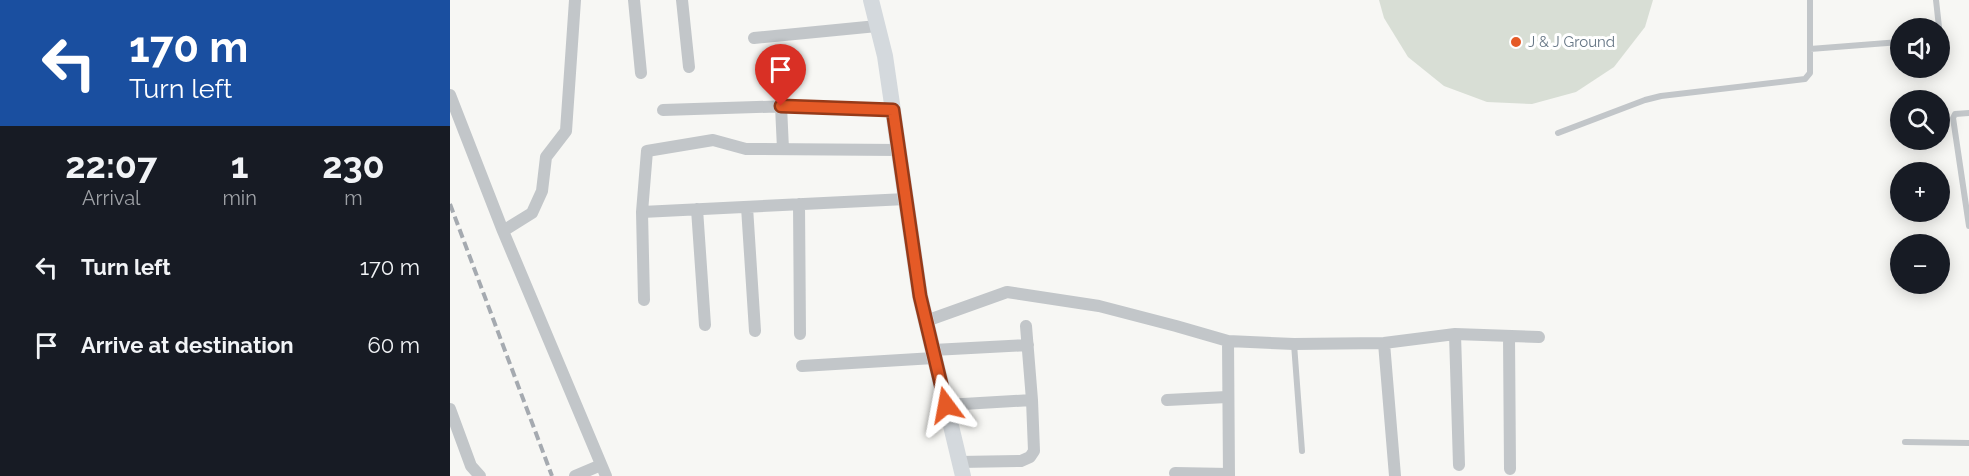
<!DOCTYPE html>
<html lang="en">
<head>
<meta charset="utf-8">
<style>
  :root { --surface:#171b24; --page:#20242c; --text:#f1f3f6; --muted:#9ea1a6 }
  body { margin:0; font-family:Raleway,sans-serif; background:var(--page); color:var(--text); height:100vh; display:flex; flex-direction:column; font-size:22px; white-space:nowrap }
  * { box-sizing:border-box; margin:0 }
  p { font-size:20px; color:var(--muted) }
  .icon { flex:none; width:33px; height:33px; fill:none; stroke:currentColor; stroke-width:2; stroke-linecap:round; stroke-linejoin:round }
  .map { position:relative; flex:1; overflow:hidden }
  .drawer { display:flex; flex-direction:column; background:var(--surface); width:450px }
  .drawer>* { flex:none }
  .guide { background:#1a4fa0; color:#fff; overflow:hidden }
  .fabs { position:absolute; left:1440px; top:18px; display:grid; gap:12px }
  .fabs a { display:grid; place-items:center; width:60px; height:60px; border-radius:50%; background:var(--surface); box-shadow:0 3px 15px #0003; font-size:30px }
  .pin { position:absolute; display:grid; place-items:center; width:51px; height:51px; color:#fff; margin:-62px -26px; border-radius:50% 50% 50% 0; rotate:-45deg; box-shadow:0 0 6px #0007 }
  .pin .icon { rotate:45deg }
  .me { position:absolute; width:66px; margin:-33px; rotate:347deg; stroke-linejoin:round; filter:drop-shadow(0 0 4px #0008) }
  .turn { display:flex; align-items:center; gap:21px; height:126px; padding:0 30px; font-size:27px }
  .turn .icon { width:78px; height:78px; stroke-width:2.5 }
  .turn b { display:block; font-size:42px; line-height:51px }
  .eta { display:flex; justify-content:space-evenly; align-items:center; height:102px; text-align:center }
  .eta b { font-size:36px; font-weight:700; line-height:42px }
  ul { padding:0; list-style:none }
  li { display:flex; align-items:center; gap:18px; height:78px; padding:0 30px }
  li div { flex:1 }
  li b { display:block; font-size:22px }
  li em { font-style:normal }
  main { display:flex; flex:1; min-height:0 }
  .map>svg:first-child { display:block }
</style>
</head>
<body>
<main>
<section class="drawer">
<div class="guide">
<div class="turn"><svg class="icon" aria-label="left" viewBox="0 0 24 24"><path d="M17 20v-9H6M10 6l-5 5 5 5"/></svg><div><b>170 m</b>Turn left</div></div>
</div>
<div class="eta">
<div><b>22:07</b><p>Arrival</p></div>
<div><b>1</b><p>min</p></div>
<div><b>230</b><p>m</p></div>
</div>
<ul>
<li><svg class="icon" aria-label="left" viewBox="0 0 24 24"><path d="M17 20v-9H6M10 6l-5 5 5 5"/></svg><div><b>Turn left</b></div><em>170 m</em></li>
<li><svg class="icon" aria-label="arrive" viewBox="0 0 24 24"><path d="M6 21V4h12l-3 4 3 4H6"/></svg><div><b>Arrive at destination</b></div><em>60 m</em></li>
</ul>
</section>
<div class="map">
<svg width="1519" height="476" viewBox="0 0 1519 476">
  <rect width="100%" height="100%" fill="#f7f7f4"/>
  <path fill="#d8ded5" d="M 929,0 L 1203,0 L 1195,27 L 1164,67 L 1126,92 L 1082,104 L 1037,102 L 994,86 L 958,57 L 934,18 Z"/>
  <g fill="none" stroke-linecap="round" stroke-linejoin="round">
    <path stroke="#c2c6c9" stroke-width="6" d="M 1486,0 L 1490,36
      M 1360,49 L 1450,42
      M 1519,113 L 1505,114 L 1503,118 L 1519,226
      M 1108,133 L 1195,100 L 1211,96 L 1355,79 L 1360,73 L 1360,0
      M 844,344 L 852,451
      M 1455,442 L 1519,443"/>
    <path stroke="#c2c6c9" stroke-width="12" d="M 184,0 L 191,73
      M 232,0 L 239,67
      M 304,38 L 427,26
      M 0,95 L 53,231 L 156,476
      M 331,106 L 333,149
      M 213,110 L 342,106 L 443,110
      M 349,204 L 350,334
      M 297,207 L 305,331
      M 247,209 L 255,325
      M 192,212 L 456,199
      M 53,231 L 82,213 L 92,191 L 96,157 L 116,131 L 125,0
      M 194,300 L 192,212 L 197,151 L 263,140 L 296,149 L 449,150
      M 476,321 L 557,292 L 649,306 L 726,326 L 778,341 L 844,344 L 934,343 L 1005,334 L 1089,337
      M 1005,334 L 1009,465
      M 1059,336 L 1060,469
      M 778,341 L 779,476
      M 934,343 L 945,476
      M 483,350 L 578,345
      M 352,366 L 484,358
      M 717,400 L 777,397
      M 496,405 L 582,400
      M 0,409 L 21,466 L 30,476
      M 509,462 L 571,461 L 580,457 L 584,451 L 582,400 L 576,326
      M 725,473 L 779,474
      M 125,476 L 151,465"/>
    <path stroke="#d4d9dd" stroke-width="16" d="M 421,0 L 435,56 L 470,296 L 513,476"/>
    <path stroke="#a5aab0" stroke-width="4" stroke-dasharray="9 4.5" stroke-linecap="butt" d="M 0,204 L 102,476"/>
  </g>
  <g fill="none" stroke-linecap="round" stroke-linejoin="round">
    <g stroke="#953a19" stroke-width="15">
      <path id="route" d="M 331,106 L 443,110 L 470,296 L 496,405"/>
    </g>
    <use href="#route" stroke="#e55a26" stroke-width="10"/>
  </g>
  <circle fill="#e55a26" stroke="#fff" stroke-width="2" cx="1066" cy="42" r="6"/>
  <g text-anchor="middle" stroke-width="6" stroke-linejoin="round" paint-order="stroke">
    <g font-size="15" fill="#667685" stroke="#fff" text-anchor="start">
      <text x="1078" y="47">J &amp; J Ground</text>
    </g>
  </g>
</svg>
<div class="fabs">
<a><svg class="icon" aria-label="sound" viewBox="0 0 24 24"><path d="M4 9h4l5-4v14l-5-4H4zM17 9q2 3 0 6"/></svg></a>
<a><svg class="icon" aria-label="search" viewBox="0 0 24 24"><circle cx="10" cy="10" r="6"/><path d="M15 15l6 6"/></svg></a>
<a>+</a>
<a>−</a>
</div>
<div class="pin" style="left:331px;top:106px;background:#d93025"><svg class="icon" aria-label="arrive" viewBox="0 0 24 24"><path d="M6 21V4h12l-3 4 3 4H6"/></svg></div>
<svg class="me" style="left:496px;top:405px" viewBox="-20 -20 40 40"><path d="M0-17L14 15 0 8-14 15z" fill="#e55a26" stroke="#fff" stroke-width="4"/></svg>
</div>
</main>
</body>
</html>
